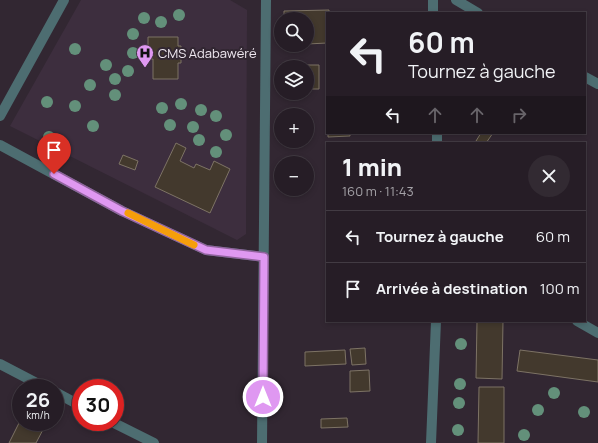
<!DOCTYPE html>
<html lang="fr">
<head>
<meta charset="utf-8">
<style>
  :root { --surface:#261d26; --page:#322a32; --text:#f1f3f6; --muted:#a4a2a7; --line:#423b43 }
  body { margin:0; font-family:Manrope,sans-serif; background:var(--page); color:var(--text); height:100vh; display:flex; flex-direction:column; font-size:15px; white-space:nowrap }
  * { box-sizing:border-box; margin:0 }
  p { font-size:13px; color:var(--muted) }
  .icon { flex:none; width:22px; height:22px; fill:none; stroke:currentColor; stroke-width:2; stroke-linecap:round; stroke-linejoin:round }
  .map { position:relative; flex:1; overflow:hidden }
  .sheet { position:absolute; left:326px; top:142px; width:260px; height:180px; display:flex; flex-direction:column; background:var(--surface); border-radius:0px; box-shadow:0 2px 6px #0003,0 0 0 1px var(--line) }
  .sheet>* { flex:none }
  .banner { position:absolute; left:326px; top:12px; width:260px; height:122px; border-radius:0px; box-shadow:0 2px 6px #0003,0 0 0 1px var(--line); background:#261d26; color:var(--text); overflow:hidden }
  .buttons { position:absolute; left:274px; top:12px; display:grid; gap:8px }
  .buttons a { display:grid; place-items:center; width:40px; height:40px; border-radius:50%; background:var(--surface); box-shadow:0 2px 6px #0003,0 0 0 1px var(--line); font-size:20px }
  .speed { position:absolute; left:12px; top:379px; display:flex; gap:8px; font-size:20px; font-weight:700; text-align:center }
  .speed>* { display:grid; place-content:center; width:52px; height:52px; border-radius:50%; background:var(--surface); box-shadow:0 2px 6px #0003,0 0 0 1px var(--line); line-height:1 }
  .speed small { font-size:10px; font-weight:400 }
  .speed .limit { border:6px solid #d22; background:#fff; color:#111 }
  .pin { position:absolute; display:grid; place-items:center; width:34px; height:34px; color:#fff; margin:-41px -17px; border-radius:50% 50% 50% 0; rotate:-45deg; box-shadow:0 0 4px #0007 }
  .pin .icon { rotate:45deg }
  .me { position:absolute; width:44px; margin:-22px; rotate:0deg; stroke-linejoin:round; filter:drop-shadow(0 0 3px #0008) }
  .turn { display:flex; align-items:center; gap:14px; height:84px; padding:0 16px; font-size:18px }
  .turn .icon { width:52px; height:52px; stroke-width:2.5 }
  .turn b { display:block; font-size:28px; line-height:34px }
  .lanes { display:flex; align-items:center; height:38px; padding:0 16px; background:#0003; justify-content:center; gap:20px; direction:ltr }
  .lanes .off { opacity:.35 }
  .round { display:grid; place-items:center; flex:none; width:42px; height:42px; border-radius:21px; background:var(--page) }
  .overview { display:flex; align-items:center; justify-content:space-between; height:68px; padding:0 16px }
  h1 { font-size:24px; font-weight:800; line-height:30px }
  ul { padding:0; list-style:none }
  li { display:flex; align-items:center; gap:12px; height:52px; padding:0 16px; border-top:1px solid var(--line) }
  li div { flex:1 }
  li b { display:block; font-size:15px }
  li em { font-style:normal }
  .map>svg:first-child { display:block }
</style>
</head>
<body>
<div class="map">
<svg width="598" height="443" viewBox="0 0 598 443">
  <rect width="100%" height="100%" fill="#322732"/>
  <path fill="#3d2e3e" d="M 81,0 L 230,0 L 247,10 L 246,234 L 237,240 L 10,126 Z"/>
  <path fill="#43392d" stroke="#7d7365" d="M 329,10 L 329,13 L 327,13 L 327,43 L 307,44 L 307,19 L 284,19 L 284,11 Z
    M 148,37 L 178,37 L 178,46 L 181,46 L 181,63 L 178,63 L 178,79 L 153,79 L 153,59 L 148,59 Z
    M 293,65 L 319,65 L 319,89 L 307,89 L 307,67 L 293,67 Z
    M 328,133 L 350,133 L 350,136 L 328,137 Z
    M 481,133 L 493,133 L 486,143 L 480,143 L 476,141 Z
    M 176,143 L 186,148 L 180,161 L 194,168 L 196,164 L 210,170 L 214,161 L 230,169 L 210,213 L 155,187 Z
    M 123,155 L 138,161 L 135,170 L 119,164 Z
    M 477,321 L 503,321 L 502,379 L 476,378 Z
    M 365,348 L 366,364 L 352,365 L 350,349 Z
    M 345,350 L 346,364 L 305,366 L 305,352 Z
    M 520,350 L 598,360 L 598,382 L 517,371 Z
    M 369,370 L 370,391 L 350,392 L 350,371 Z
    M 479,387 L 504,387 L 504,443 L 478,443 Z
    M 347,418 L 348,427 L 321,428 L 321,419 Z
    M 21,419 L 21,422 L 47,422 L 36,443 L 9,443 Z"/>
  <g fill="none" stroke-linecap="round" stroke-linejoin="round">
    <path stroke="#4d6d71" stroke-width="10" d="M 433,0 L 433,13
      M 456,0 L 478,13
      M 585,77 L 598,84
      M 0,116 L 64,0
      M 437,133 L 437,143
      M 0,145 L 122,211 L 206,250 L 264,257
      M 577,321 L 598,333
      M 0,364 L 46,388
      M 55,392 L 81,406
      M 112,422 L 154,443
      M 262,443 L 266,0
      M 431,443 L 436,321"/>
  </g>
  <g fill="#63907a">
    <circle cx="179" cy="15" r="6"/>
    <circle cx="144" cy="18" r="6"/>
    <circle cx="161" cy="22" r="6"/>
    <circle cx="133" cy="34" r="6"/>
    <circle cx="75" cy="49" r="6"/>
    <circle cx="133" cy="53" r="6"/>
    <circle cx="106" cy="65" r="6"/>
    <circle cx="128" cy="71" r="6"/>
    <circle cx="115" cy="79" r="6"/>
    <circle cx="90" cy="85" r="6"/>
    <circle cx="115" cy="95" r="6"/>
    <circle cx="47" cy="102" r="6"/>
    <circle cx="181" cy="104" r="6"/>
    <circle cx="75" cy="106" r="6"/>
    <circle cx="162" cy="108" r="6"/>
    <circle cx="201" cy="110" r="6"/>
    <circle cx="216" cy="116" r="6"/>
    <circle cx="170" cy="125" r="6"/>
    <circle cx="93" cy="126" r="6"/>
    <circle cx="193" cy="127" r="6"/>
    <circle cx="226" cy="135" r="6"/>
    <circle cx="49" cy="137" r="6"/>
    <circle cx="199" cy="140" r="6"/>
    <circle cx="216" cy="152" r="6"/>
    <circle cx="461" cy="344" r="6"/>
    <circle cx="460" cy="384" r="6"/>
    <circle cx="554" cy="393" r="6"/>
    <circle cx="459" cy="403" r="6"/>
    <circle cx="538" cy="410" r="6"/>
    <circle cx="584" cy="412" r="6"/>
    <circle cx="458" cy="430" r="6"/>
    <circle cx="524" cy="435" r="6"/>
  </g>
  <g fill="none" stroke-linecap="round" stroke-linejoin="round">
    <g stroke="#91639d" stroke-width="10">
      <path id="route" d="M 54,174 L 122,211 L 206,250 L 264,257 L 263,397"/>
    </g>
    <use href="#route" stroke="#df98f1" stroke-width="7"/>
    <path stroke="#f59e0b" stroke-width="7" d="M 128,213 L 194,245"/>
  </g>
  <defs>
    <g id="hospital-pin" transform="scale(0.9)"><path d="M0 17L-7.5 6A9.5 9.5 0 1 1 7.5 6Z" fill="#df98f1" stroke="#322732"/><path d="M-5-5h3v3.5h4V-5h3V5h-3V1.5h-4V5h-3Z" fill="#111"/></g>
  </defs>
  <g fill-rule="evenodd">
    <use href="#hospital-pin" x="145" y="53"/>
  </g>
  <g text-anchor="middle" stroke-width="4" stroke-linejoin="round" paint-order="stroke">
    <g font-size="13" fill="#efe8f0" stroke="#322732" text-anchor="start">
      <text x="158" y="58">CMS Adabawéré</text>
    </g>
  </g>
</svg>
<div class="buttons">
<a><svg class="icon" aria-label="search" viewBox="0 0 24 24"><circle cx="10" cy="10" r="6"/><path d="M15 15l6 6"/></svg></a>
<a><svg class="icon" aria-label="layers" viewBox="0 0 24 24"><path d="M12 4l9 5-9 5-9-5zM3 14l9 5 9-5"/></svg></a>
<a>+</a>
<a>−</a>
</div>
<div class="speed"><div>26<small>km/h</small></div><div class="limit">30</div></div>
<div class="pin" style="left:54px;top:174px;background:#d93025"><svg class="icon" aria-label="arrive" viewBox="0 0 24 24"><path d="M6 21V4h12l-3 4 3 4H6"/></svg></div>
<svg class="me" style="left:263px;top:397px" viewBox="-20 -20 40 40"><circle r="17" fill="#df98f1" stroke="#fff" stroke-width="3"/><path d="M0-11L8 9 0 5-8 9z" fill="#fff"/></svg>
<div class="banner">
<div class="turn"><svg class="icon" aria-label="left" viewBox="0 0 24 24"><path d="M17 20v-9H6M10 6l-5 5 5 5"/></svg><div><b>60 m</b>Tournez à gauche</div></div>
<div class="lanes"><svg class="icon" aria-label="left" viewBox="0 0 24 24"><path d="M17 20v-9H6M10 6l-5 5 5 5"/></svg><svg class="icon off" aria-label="ahead" viewBox="0 0 24 24"><path d="M12 20V5M6 11l6-6 6 6"/></svg><svg class="icon off" aria-label="ahead" viewBox="0 0 24 24"><path d="M12 20V5M6 11l6-6 6 6"/></svg><svg class="icon off" aria-label="right" viewBox="0 0 24 24"><path d="M7 20v-9h11M14 6l5 5-5 5"/></svg></div>
</div>
<section class="sheet">
<div class="overview"><div><h1>1 min</h1><p>160 m · 11:43</p></div><a class="round"><svg class="icon" aria-label="close" viewBox="0 0 24 24"><path d="M6 6l12 12M18 6L6 18"/></svg></a></div>
<ul>
<li><svg class="icon" aria-label="left" viewBox="0 0 24 24"><path d="M17 20v-9H6M10 6l-5 5 5 5"/></svg><div><b>Tournez à gauche</b></div><em>60 m</em></li>
<li><svg class="icon" aria-label="arrive" viewBox="0 0 24 24"><path d="M6 21V4h12l-3 4 3 4H6"/></svg><div><b>Arrivée à destination</b></div><em>100 m</em></li>
</ul>
</section>
</div>
</body>
</html>
